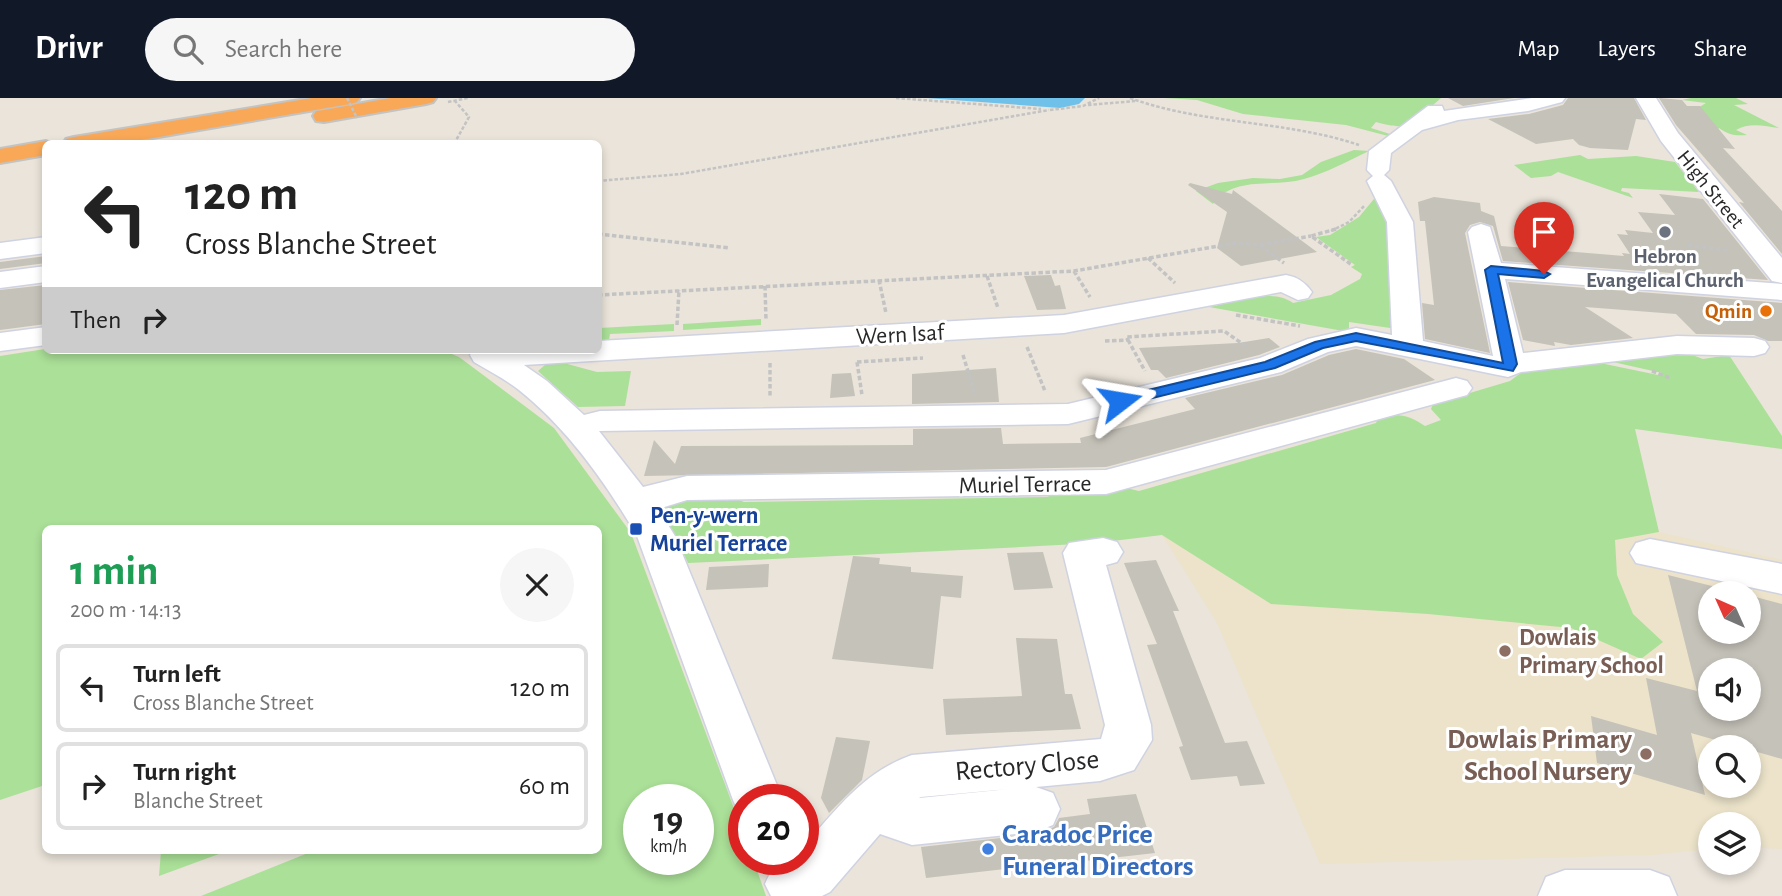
<!DOCTYPE html>
<html lang="en">
<head>
<meta charset="utf-8">
<style>
  :root { --surface:#fff; --page:#f6f6f6; --text:#222; --muted:#767676; --line:#e0e0e0; --accent:#111827 }
  body { margin:0; font-family:"Alegreya Sans",sans-serif; background:var(--page); color:var(--text); height:100vh; display:flex; flex-direction:column; font-size:26px; white-space:nowrap }
  * { box-sizing:border-box; margin:0 }
  p { font-size:23px; color:var(--muted) }
  .icon { flex:none; width:38px; height:38px; fill:none; stroke:currentColor; stroke-width:2; stroke-linecap:round; stroke-linejoin:round }
  .map { position:relative; flex:1; overflow:hidden }
  .panel { position:absolute; left:42px; top:427px; width:560px; height:329px; display:flex; flex-direction:column; background:var(--surface); border-radius:10px; box-shadow:0 4px 10px #0003 }
  .panel>* { flex:none }
  .top-card { position:absolute; left:42px; top:42px; width:560px; height:214px; border-radius:10px; box-shadow:0 4px 10px #0003; background:#fff; color:var(--text); overflow:hidden }
  .needle { width:46px; rotate:315deg }
  .fabs { position:absolute; left:1698px; top:483px; display:grid; gap:14px }
  .fabs a { display:grid; place-items:center; width:63px; height:63px; border-radius:50%; background:var(--surface); box-shadow:0 4px 10px #0003; font-size:35px }
  .speed { position:absolute; left:623px; top:686px; display:flex; gap:14px; font-size:35px; font-weight:700; text-align:center }
  .speed>* { display:grid; place-content:center; width:91px; height:91px; border-radius:50%; background:var(--surface); box-shadow:0 4px 10px #0003; line-height:1 }
  .speed small { font-size:18px; font-weight:400 }
  .speed .limit { border:10px solid #d22; background:#fff; color:#111 }
  .pin { position:absolute; display:grid; place-items:center; width:60px; height:60px; color:#fff; margin:-72px -30px; border-radius:50% 50% 50% 0; rotate:-45deg; box-shadow:0 0 7px #0007 }
  .pin .icon { rotate:45deg }
  .me { position:absolute; width:77px; margin:-38px; rotate:76deg; stroke-linejoin:round; filter:drop-shadow(0 0 5px #0008) }
  .turn { display:flex; align-items:center; gap:24px; height:147px; padding:0 28px; font-size:32px }
  .turn .icon { width:91px; height:91px; stroke-width:2.5 }
  .turn b { display:block; font-size:49px; line-height:60px }
  .then { display:flex; align-items:center; height:66px; padding:0 28px; background:#0003; gap:14px; font-size:26px }
  .round { display:grid; place-items:center; flex:none; width:74px; height:74px; border-radius:37px; background:var(--page) }
  .head { display:flex; align-items:center; justify-content:space-between; height:119px; padding:0 28px }
  h1 { font-size:42px; font-weight:700; line-height:52px; color:#1e9e55 }
  ul { padding:0; list-style:none }
  li { display:flex; align-items:center; gap:21px; height:88px; margin:0 14px 10px; padding:0 14px; border:4px solid var(--line); border-radius:10px }
  li div { flex:1 }
  li b { display:block; font-size:26px }
  li em { font-style:normal }
  header { display:flex; align-items:center; gap:42px; box-sizing:border-box; height:98px; padding:0 35px; background:var(--accent); color:#fff }
  header strong { font-size:33px }
  nav { display:flex; gap:38px; margin-inline-start:auto; font-size:24px }
  .search { width:490px; height:63px; background:var(--page); display:flex; align-items:center; gap:18px; box-sizing:border-box; padding:0 24px; border-radius:38px; color:var(--muted); font-size:26px }
  .map>svg:first-child { display:block }
</style>
</head>
<body>
<header>
<strong>Drivr</strong>
<div class="search"><svg class="icon" aria-label="search" viewBox="0 0 24 24"><circle cx="10" cy="10" r="6"/><path d="M15 15l6 6"/></svg>Search here</div>
<nav><a>Map</a><a>Layers</a><a>Share</a></nav>
</header>
<div class="map">
<svg width="1782" height="798" viewBox="0 0 1782 798">
  <rect width="100%" height="100%" fill="#eae4da"/>
  <path fill="#ece3ca" fill-rule="evenodd" d="M 1659,434 L 1782,462 L 1782,751 L 1748,749 L 1748,726 L 1710,726 L 1710,751 L 1653,757 L 1320,766 L 1217,525 L 1162,437 L 1615,441 ZM 1710,495 L 1748,495 L 1748,534 L 1710,534 ZM 1710,572 L 1748,572 L 1748,611 L 1710,611 ZM 1710,649 L 1748,649 L 1748,688 L 1710,688 Z"/>
  <path fill="#abe098" fill-rule="evenodd" d="M 1164,0 L 1441,0 C 1414,23 1413,35 1376,24 L 1371,30 L 1393,37 L 1392,39 L 1346,27 L 1243,16 L 1197,2 Z
    M 1691,0 L 1736,0 L 1748,6 L 1734,7 L 1779,30 C 1765,28 1749,24 1736,32 L 1747,37 C 1735,38 1729,37 1719,30 L 1714,37 L 1691,14 L 1706,5 L 1682,2 Z
    M 1354,52 L 1369,53 C 1348,63 1326,75 1304,81 C 1273,90 1234,77 1213,106 L 1196,93 L 1218,85 L 1253,80 L 1280,81 L 1302,77 L 1321,64 Z
    M 1580,57 L 1588,61 L 1636,58 L 1675,64 L 1699,94 L 1622,90 L 1621,93 L 1629,95 L 1633,100 L 1558,74 L 1551,78 L 1531,80 L 1514,67 Z
    M 1379,95 L 1392,117 L 1397,231 L 1349,224 L 1349,234 L 1209,209 C 1234,205 1271,189 1293,205 L 1331,197 L 1360,181 L 1362,176 L 1351,169 L 1355,167 L 1316,139 L 1330,137 L 1359,119 Z
    M 761,221 L 761,227 L 683,232 L 683,226 Z
    M 674,226 L 674,233 L 610,236 L 609,242 L 599,245 L 599,230 Z
    M 45,251 L 442,252 L 459,259 L 554,330 L 631,435 L 744,737 L 744,761 L 753,761 L 766,798 L 201,798 L 313,753 L 598,752 L 598,430 L 46,430 L 45,687 L 0,702 L 0,258 ZM 639,702 L 698,702 L 698,761 L 639,761 Z
    M 1684,254 L 1703,261 L 1729,257 L 1782,338 L 1782,351 L 1635,331 L 1659,434 L 1615,442 L 1617,477 L 1633,516 L 1663,544 L 1641,561 L 1571,530 L 1428,516 L 1271,506 L 1162,437 L 1096,445 L 1003,450 L 688,465 L 666,420 L 665,410 C 684,398 724,393 744,404 L 1047,399 C 1074,387 1111,385 1139,393 L 1376,325 L 1378,320 C 1396,314 1409,317 1425,328 L 1441,322 L 1431,311 L 1433,306 L 1510,283 L 1526,271 L 1600,265 L 1658,277 L 1662,275 L 1604,262 Z
    M 560,264 L 597,274 L 631,273 L 625,308 L 578,309 L 538,273 L 546,266 Z
    M 161,753 L 161,752 L 227,753 L 159,778 Z"/>
  <path fill="#6fc1ea" d="M 926,0 L 1085,0 L 1079,6 L 1060,10 Z"/>
  <path fill="#c5c2b9" fill-rule="evenodd" d="M 1448,0 L 1514,0 L 1463,8 Z
    M 1568,0 L 1634,0 L 1646,22 L 1636,21 L 1628,52 L 1590,50 L 1579,47 L 1573,41 L 1536,46 L 1488,21 L 1529,16 L 1563,7 Z
    M 1659,0 L 1682,2 L 1687,8 L 1700,8 L 1735,51 L 1723,50 L 1782,113 L 1782,156 L 1739,104 L 1744,105 L 1676,27 Z
    M 1190,85 L 1232,96 L 1233,92 L 1317,154 L 1241,168 L 1217,150 L 1227,114 L 1188,87 Z
    M 1659,96 L 1703,101 L 1768,182 L 1503,163 L 1493,128 L 1480,124 L 1470,127 L 1465,135 L 1490,255 L 1425,241 L 1422,205 L 1434,207 L 1425,123 L 1420,123 L 1418,104 L 1434,99 L 1480,105 L 1481,113 L 1494,118 L 1501,148 L 1624,158 L 1622,155 L 1630,156 L 1617,136 L 1628,137 L 1625,132 L 1653,135 L 1638,114 L 1675,117 Z
    M 46,158 L 46,165 L 0,171 L 0,164 Z
    M 1051,177 L 1055,188 L 1060,187 L 1066,211 L 1037,212 L 1024,178 Z
    M 1508,184 L 1782,205 L 1782,243 L 1768,243 L 1754,237 L 1696,236 L 1676,216 L 1585,209 L 1633,240 L 1571,247 L 1554,244 L 1555,248 L 1523,242 Z
    M 46,187 L 46,226 L 0,232 L 0,192 Z
    M 1269,240 L 1280,249 L 1259,257 L 1166,280 L 1158,272 L 1151,272 L 1139,250 L 1238,245 Z
    M 1356,251 L 1404,261 L 1435,282 L 1106,369 L 644,378 L 654,342 L 675,366 L 681,348 L 913,347 L 913,331 L 1001,330 L 1003,346 L 1081,345 L 1080,340 L 1195,311 L 1185,300 L 1282,277 L 1329,257 Z
    M 996,270 L 999,304 L 912,306 L 912,276 Z
    M 851,275 L 855,298 L 830,300 L 832,276 Z
    M 1043,454 L 1053,490 L 1014,492 L 1007,455 Z
    M 853,458 L 880,460 L 879,466 L 911,469 L 911,474 L 963,478 L 961,500 L 941,498 L 933,571 L 832,561 Z
    M 1156,462 L 1179,513 L 1173,513 L 1225,645 L 1247,643 L 1265,686 L 1240,688 L 1237,678 L 1191,682 L 1179,649 L 1183,648 L 1147,547 L 1157,546 L 1124,465 Z
    M 769,466 L 768,489 L 706,492 L 709,469 Z
    M 1668,477 L 1740,495 L 1710,495 L 1710,534 L 1748,534 L 1748,497 L 1782,506 L 1782,661 L 1691,635 L 1705,697 L 1597,665 L 1591,618 L 1657,637 L 1646,580 L 1697,593 ZM 1710,572 L 1748,572 L 1748,611 L 1710,611 Z
    M 1016,540 L 1057,541 L 1065,596 L 1072,596 L 1081,631 L 946,637 L 943,601 L 1022,598 Z
    M 836,639 L 870,643 L 862,682 L 829,715 L 821,700 Z
    M 1136,696 L 1155,755 L 1058,766 L 1061,776 L 1033,779 L 1030,768 L 926,780 L 921,749 L 1036,736 L 1054,729 L 1059,720 L 1090,716 L 1087,701 Z"/>
  <g fill="none" stroke-linecap="round" stroke-linejoin="round">
    <g stroke="#cfd2e1" stroke-width="3">
      <path id="minor" d="M 1532,0 L 1565,0 L 1562,4 L 1528,13 L 1458,22 L 1422,32 L 1391,55 L 1389,72 L 1384,77 L 1391,83 L 1413,124 L 1423,243 L 1493,258 L 1468,134 L 1472,129 L 1481,126 L 1490,129 L 1501,165 L 1782,186 L 1782,202 L 1505,181 L 1523,255 L 1677,238 L 1754,240 L 1765,243 L 1769,249 L 1765,255 L 1754,258 L 1677,256 L 1521,274 L 1508,279 L 1356,248 L 1328,254 L 1281,274 L 1068,326 L 599,333 L 643,389 L 687,378 L 1106,372 L 1456,280 L 1467,283 L 1472,290 L 1467,297 L 1106,396 L 687,402 L 658,411 L 675,438 L 783,702 L 744,702 L 744,719 L 740,718 L 733,702 L 637,438 C 606,385 568,331 519,292 C 505,281 489,273 474,264 L 470,257 L 473,252 L 598,252 L 598,243 L 1064,217 L 1286,177 C 1297,179 1305,184 1312,194 L 1308,200 L 1298,202 L 1281,194 L 1064,235 L 524,267 L 547,283 L 584,317 L 600,313 L 1068,306 L 1260,260 L 1308,241 L 1356,230 L 1392,237 L 1387,124 L 1367,83 L 1373,78 L 1367,72 L 1369,53 L 1428,8 L 1442,8 L 1444,13 Z
        M 1636,0 L 1656,0 L 1678,35 L 1782,160 L 1782,185 L 1772,183 L 1661,43 Z
        M 46,139 L 46,155 L 0,161 L 0,145 Z
        M 46,168 L 46,184 L 0,190 L 0,174 Z
        M 46,229 L 46,247 L 0,253 L 0,235 Z
        M 1103,440 L 1117,444 L 1123,454 L 1117,464 L 1106,467 L 1151,627 L 1152,642 L 1134,672 L 1100,683 L 1036,689 L 1053,695 L 1060,711 L 1053,727 L 1035,734 L 912,747 L 880,736 L 830,794 L 822,798 L 771,798 L 765,786 C 775,764 779,761 803,761 L 803,749 C 837,711 863,674 912,657 L 1101,641 L 1105,627 L 1063,455 L 1069,445 ZM 1009,691 L 919,700 L 921,699 Z
        M 1650,441 L 1782,466 L 1782,496 L 1636,465 L 1630,455 L 1636,445 Z
        M 1565,772 L 1650,772 L 1669,779 L 1677,798 L 1538,798 L 1546,779 Z"/>
    </g>
    <g stroke="#c3c3c3" stroke-width="4">
      <path id="highway" d="M 312,0 L 360,0 L 357,4 L 350,6 L 118,46 L 63,46 L 66,41 L 74,39 Z
        M 390,0 L 436,0 L 433,4 L 426,6 L 324,24 L 316,23 L 313,18 L 316,13 L 324,12 Z
        M 46,43 L 54,46 L 46,46 L 46,57 L 0,65 L 0,51 Z"/>
    </g>
    <path stroke="#c3c3c3" stroke-width="2.5" stroke-dasharray="3.5 2" stroke-linecap="butt" d="M 896,0 L 1041,11
      M 1130,0 C 1204,27 1285,22 1359,47
      M 448,4 L 468,0
      M 1088,7 L 1135,3
      M 1050,12 L 1083,8 L 1099,0
      M 454,46 L 469,19 L 455,3
      M 598,83 L 681,76 L 1049,12
      M 1331,133 L 1349,124 L 1365,107"/>
    <path stroke="#c3c3c3" stroke-width="3.5" stroke-dasharray="4.5 2.5" stroke-linecap="butt" d="M 1336,131 L 1311,138 L 1352,167
      M 598,136 L 730,150
      M 1260,147 L 1284,165
      M 1688,147 L 1730,153
      M 1148,160 L 1175,185
      M 1074,173 L 1090,199
      M 987,178 L 998,210
      M 879,182 L 886,215
      M 765,188 L 766,222
      M 598,197 L 1074,173 L 1236,145 L 1260,147 L 1311,138
      M 1236,217 L 1300,228
      M 677,227 L 679,192
      M 1128,242 L 1145,273
      M 1105,243 L 1128,242 L 1126,239 L 1224,233 L 1247,249
      M 1027,249 L 1045,293
      M 963,257 L 975,296
      M 857,264 L 923,260
      M 857,264 L 862,297
      M 770,265 L 770,299
      M 1652,273 L 1670,280"/>
    <use href="#minor" fill="#fff" fill-rule="evenodd"/>
    <use href="#highway" fill="#f9a857" fill-rule="evenodd"/>
    <path stroke="#c3c3c3" stroke-width="2.5" stroke-dasharray="3.5 2" stroke-linecap="butt" d="M 347,0 L 357,20"/>
  </g>
  <path fill="#1a73e8" stroke="#114b97" stroke-width="2" d="M 1491,168 L 1544,173 L 1550,176 L 1544,180 L 1498,176 L 1517,266 L 1513,273 L 1356,243 L 1323,250 L 1275,270 L 1120,308 L 1113,303 L 1115,300 L 1265,264 L 1315,244 L 1356,235 L 1503,265 L 1485,172 Z"/>
  <circle fill="#6b7280" stroke="#fff" stroke-width="2.5" cx="1665" cy="134" r="7"/>
  <circle fill="#e8710a" stroke="#fff" stroke-width="2.5" cx="1766" cy="213" r="7"/>
  <rect fill="#1a4fb4" stroke="#fff" stroke-width="2.5" x="629" y="424" width="14" height="14" rx="3.5"/>
  <g fill="#8d6e63" stroke="#fff" stroke-width="2.5">
    <circle cx="1505" cy="553" r="7"/>
    <circle cx="1646" cy="656" r="7"/>
  </g>
  <circle fill="#3f7fe0" stroke="#fff" stroke-width="2.5" cx="988" cy="751" r="7"/>
  <g text-anchor="middle" stroke-width="6" stroke-linejoin="round" paint-order="stroke">
    <g font-size="21" fill="#282828" stroke="#fff">
      <text transform="translate(1711 91) rotate(51)" y="7">High Street</text>
    </g>
    <g font-size="21" font-weight="bold" fill="#5b616d" stroke="#fff">
      <text x="1665" y="165">Hebron<tspan x="1665" dy="24">Evangelical Church</tspan></text>
    </g>
    <g font-size="21" font-weight="bold" fill="#c56008" stroke="#fff" text-anchor="end">
      <text x="1752" y="220">Qmin</text>
    </g>
    <g font-size="24" fill="#282828" stroke="#fff">
      <text transform="translate(900 236) rotate(-3)" y="8">Wern Isaf</text>
      <text transform="translate(1025 386) rotate(-1)" y="8">Muriel Terrace</text>
    </g>
    <g font-size="24" font-weight="bold" fill="#164399" stroke="#fff" text-anchor="start">
      <text x="650" y="425">Pen-y-wern<tspan x="650" dy="28">Muriel Terrace</tspan></text>
    </g>
    <g font-size="24" font-weight="bold" fill="#785e54" stroke="#fff" text-anchor="start">
      <text x="1519" y="547">Dowlais<tspan x="1519" dy="28">Primary School</tspan></text>
    </g>
    <g font-size="28" font-weight="bold" fill="#785e54" stroke="#fff" text-anchor="end">
      <text x="1632" y="650">Dowlais Primary<tspan x="1632" dy="32">School Nursery</tspan></text>
    </g>
    <g font-size="28" fill="#282828" stroke="#fff">
      <text transform="translate(1027 666) rotate(-5)" y="10">Rectory Close</text>
    </g>
    <g font-size="28" font-weight="bold" fill="#366cbe" stroke="#fff" text-anchor="start">
      <text x="1002" y="745">Caradoc Price<tspan x="1002" dy="32">Funeral Directors</tspan></text>
    </g>
  </g>
</svg>
<div class="fabs">
<a><svg class="needle" viewBox="-14 -14 28 28"><path d="M0-13l5 13h-10z" fill="#e53935"/><path d="M0 13l5-13h-10z" fill="#767676"/></svg></a>
<a><svg class="icon" aria-label="sound" viewBox="0 0 24 24"><path d="M4 9h4l5-4v14l-5-4H4zM17 9q2 3 0 6"/></svg></a>
<a><svg class="icon" aria-label="search" viewBox="0 0 24 24"><circle cx="10" cy="10" r="6"/><path d="M15 15l6 6"/></svg></a>
<a><svg class="icon" aria-label="layers" viewBox="0 0 24 24"><path d="M12 4l9 5-9 5-9-5zM3 14l9 5 9-5"/></svg></a>
</div>
<div class="speed"><div>19<small>km/h</small></div><div class="limit">20</div></div>
<div class="pin" style="left:1544px;top:176px;background:#d93025"><svg class="icon" aria-label="arrive" viewBox="0 0 24 24"><path d="M6 21V4h12l-3 4 3 4H6"/></svg></div>
<svg class="me" style="left:1120px;top:303px" viewBox="-20 -20 40 40"><path d="M0-17L14 15 0 8-14 15z" fill="#1a73e8" stroke="#fff" stroke-width="4"/></svg>
<div class="top-card">
<div class="turn"><svg class="icon" aria-label="left" viewBox="0 0 24 24"><path d="M17 20v-9H6M10 6l-5 5 5 5"/></svg><div><b>120 m</b>Cross Blanche Street</div></div>
<div class="then">Then<svg class="icon" aria-label="right" viewBox="0 0 24 24"><path d="M7 20v-9h11M14 6l5 5-5 5"/></svg></div>
</div>
<section class="panel">
<div class="head"><div><h1>1 min</h1><p>200 m · 14:13</p></div><a class="round"><svg class="icon" aria-label="close" viewBox="0 0 24 24"><path d="M6 6l12 12M18 6L6 18"/></svg></a></div>
<ul>
<li><svg class="icon" aria-label="left" viewBox="0 0 24 24"><path d="M17 20v-9H6M10 6l-5 5 5 5"/></svg><div><b>Turn left</b><p>Cross Blanche Street</p></div><em>120 m</em></li>
<li><svg class="icon" aria-label="right" viewBox="0 0 24 24"><path d="M7 20v-9h11M14 6l5 5-5 5"/></svg><div><b>Turn right</b><p>Blanche Street</p></div><em>60 m</em></li>
</ul>
</section>
</div>
</body>
</html>
